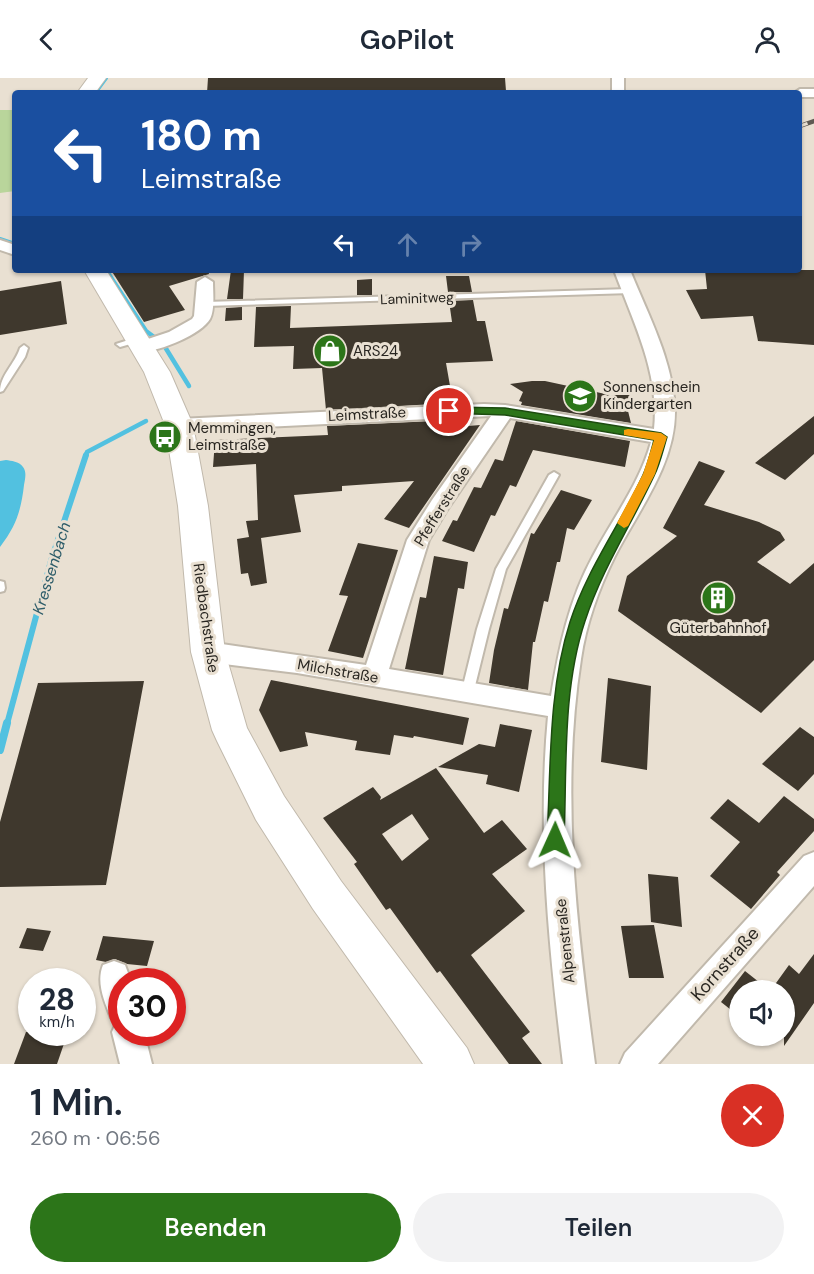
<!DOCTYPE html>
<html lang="de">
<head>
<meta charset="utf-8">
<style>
  :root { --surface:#fff; --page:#f2f2f3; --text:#1f2937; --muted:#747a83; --accent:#2c7519 }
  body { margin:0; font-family:"DM Sans",sans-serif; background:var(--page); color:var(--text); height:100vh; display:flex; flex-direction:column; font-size:22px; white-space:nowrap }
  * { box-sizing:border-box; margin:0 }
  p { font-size:20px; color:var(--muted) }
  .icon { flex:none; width:33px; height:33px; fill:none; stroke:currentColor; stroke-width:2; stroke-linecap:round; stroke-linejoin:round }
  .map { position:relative; height:986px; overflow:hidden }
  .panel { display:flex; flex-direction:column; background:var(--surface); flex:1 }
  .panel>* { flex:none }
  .guide { position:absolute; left:12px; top:12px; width:790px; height:183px; border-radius:6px; box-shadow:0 2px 4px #0004; background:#1a4fa0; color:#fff; overflow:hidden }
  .tools { position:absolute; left:729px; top:902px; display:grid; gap:12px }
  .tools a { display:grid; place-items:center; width:66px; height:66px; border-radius:50%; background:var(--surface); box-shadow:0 2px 4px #0004; font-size:30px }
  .speed { position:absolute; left:18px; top:890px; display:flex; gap:12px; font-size:30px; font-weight:700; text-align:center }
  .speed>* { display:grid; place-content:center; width:78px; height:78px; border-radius:50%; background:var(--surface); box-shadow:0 2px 4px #0004; line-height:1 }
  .speed small { font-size:15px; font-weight:400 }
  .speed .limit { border:9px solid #d22; background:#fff; color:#111 }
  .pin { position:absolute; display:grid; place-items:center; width:51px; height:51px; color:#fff; margin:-26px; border:3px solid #fff; border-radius:50%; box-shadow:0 2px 6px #0007 }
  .me { position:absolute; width:66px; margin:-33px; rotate:1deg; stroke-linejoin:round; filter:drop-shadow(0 0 4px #0008) }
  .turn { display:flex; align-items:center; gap:21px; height:126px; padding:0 30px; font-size:27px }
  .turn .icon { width:78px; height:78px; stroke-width:2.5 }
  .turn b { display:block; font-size:42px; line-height:51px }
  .lanes { display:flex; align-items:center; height:57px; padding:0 30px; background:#0003; justify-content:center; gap:30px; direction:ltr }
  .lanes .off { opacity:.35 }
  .round { display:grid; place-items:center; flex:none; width:63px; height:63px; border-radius:32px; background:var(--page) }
  .overview { display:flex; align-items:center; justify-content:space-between; height:102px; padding:0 30px }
  h1 { font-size:36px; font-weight:600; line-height:45px }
  .action { display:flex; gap:12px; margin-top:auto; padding:12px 30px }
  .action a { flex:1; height:69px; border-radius:36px; background:var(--accent); color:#fff; font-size:24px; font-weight:600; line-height:69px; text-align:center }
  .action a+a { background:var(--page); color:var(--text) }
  header { display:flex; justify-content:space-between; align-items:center; height:78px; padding:0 30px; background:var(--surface); font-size:27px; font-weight:600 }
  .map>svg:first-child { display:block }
</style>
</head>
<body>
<header><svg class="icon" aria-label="back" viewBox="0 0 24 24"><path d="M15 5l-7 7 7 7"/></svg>GoPilot<svg class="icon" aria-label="person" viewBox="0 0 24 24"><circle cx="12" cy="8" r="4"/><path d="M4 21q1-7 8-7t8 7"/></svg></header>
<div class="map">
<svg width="814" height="986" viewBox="0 0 814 986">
  <rect width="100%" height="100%" fill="#e9e0d2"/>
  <path fill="#b9d59b" d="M 0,32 L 15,32 L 15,113 L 0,115 Z"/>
  <path fill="#52c1e0" d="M 6,382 C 11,383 19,383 23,389 C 27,394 25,401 24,407 C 21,433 16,448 0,469 L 0,383 Z"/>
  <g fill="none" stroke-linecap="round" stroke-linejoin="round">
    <path stroke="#52c1e0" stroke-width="4" d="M 95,15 L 106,0
      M 0,161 L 15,166"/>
    <path stroke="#52c1e0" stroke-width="4.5" d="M 106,192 L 146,253 L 154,259
      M 165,269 L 189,308
      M 86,378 L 87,374 L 146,343"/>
    <path stroke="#52c1e0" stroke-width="6" d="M 7,646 L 51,483 L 86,377"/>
    <path stroke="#52c1e0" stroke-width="8" d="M 0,672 L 7,645"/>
  </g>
  <path fill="#3f382d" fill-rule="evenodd" d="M 208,0 L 505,0 L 506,13 L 465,15 L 207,15 Z
    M 111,192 L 208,192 L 209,196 L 169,208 L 185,232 L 144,244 Z
    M 231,192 L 244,192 L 243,221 L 227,221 Z
    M 705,192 L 814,192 L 814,267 L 758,263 L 753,238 L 701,241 L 686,212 L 707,211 Z
    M 446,198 L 469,198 L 472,214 L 448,214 Z
    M 372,201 L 372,217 L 357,217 L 357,202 Z
    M 61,203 L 67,246 L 0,257 L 0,213 Z
    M 473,222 L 477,243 L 485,243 L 493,283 L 446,285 L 453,325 L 326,332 L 322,290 L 293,291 L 294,268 L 254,269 L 256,229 L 291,228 L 290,250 L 452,244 L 449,223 Z
    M 242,229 L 242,242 L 225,243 L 226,230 Z
    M 532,303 L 545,303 L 610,317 L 629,317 L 638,324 L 628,333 L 631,345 L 521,327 L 522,324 L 519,323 L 523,314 L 510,306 Z
    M 814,338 L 814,376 L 785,402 L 755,385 Z
    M 456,342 L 457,349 L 480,347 L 409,450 L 384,441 L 414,403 L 342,408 L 342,413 L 294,417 L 301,454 L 261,460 L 267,505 L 251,508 L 248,495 L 241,496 L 237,461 L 249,459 L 246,443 L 258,442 L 256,386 L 213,389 L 215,362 L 328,357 L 327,348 Z
    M 516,343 L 630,363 L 625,389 L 533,372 L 516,409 L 510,407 L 495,438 L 491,437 L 474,474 L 442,463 L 453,442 L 457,443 L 474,409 L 481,410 L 495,381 L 503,383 Z
    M 699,383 L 725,393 L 704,427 L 759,444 L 780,454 L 785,462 L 757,484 L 790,506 L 814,485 L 814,582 L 761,635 L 618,533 L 627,498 L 677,458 L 663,450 Z
    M 561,412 L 592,422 L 574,452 L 567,450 L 560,484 L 557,484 L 548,524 L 544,523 L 535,564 L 533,564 L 528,612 L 489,605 L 494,572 L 504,530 L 508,531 L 531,455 L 534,456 Z
    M 358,465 L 398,472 L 363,580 L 328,573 L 348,518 L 339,517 Z
    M 434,478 L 468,484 L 464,511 L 458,510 L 443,597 L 405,591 L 420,519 L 426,520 Z
    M 608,600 L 651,608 L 647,692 L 601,684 Z
    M 271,602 L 469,640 L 463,667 L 414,658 L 413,660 L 394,657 L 390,677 L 355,672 L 357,663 L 305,654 L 308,668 L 280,674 L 259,632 Z
    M 144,603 L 106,807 L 0,809 L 0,744 L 38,605 Z
    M 500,646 L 532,652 L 519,714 L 486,706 L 488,697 L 438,689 L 479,666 L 495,669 Z
    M 800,649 L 814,659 L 814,696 L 798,713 L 762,686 Z
    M 436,690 L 484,755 L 502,742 L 527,771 L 492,796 L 525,833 L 471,877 L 530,954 L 522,960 L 542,986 L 509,986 L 440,893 L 437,895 L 390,830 L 386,832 L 354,786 L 357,784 L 323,740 L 373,709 L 381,719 L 380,722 ZM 412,736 L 429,761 L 402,783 L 382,756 Z
    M 784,718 L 814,741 L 814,753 L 777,794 L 780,797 L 751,831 L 710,798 L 740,764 L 710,740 L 728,721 L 759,745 Z
    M 648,796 L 678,799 L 682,849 L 651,844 Z
    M 654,847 L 664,900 L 629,900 L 621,848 Z
    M 27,850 L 51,853 L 43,873 L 19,870 Z
    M 103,858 L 154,863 L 147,888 L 127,886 L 115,881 L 106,884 L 96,882 Z
    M 814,876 L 814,925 L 784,968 L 784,912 L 771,912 L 789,887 L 799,896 Z
    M 745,893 L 769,912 L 740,912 L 740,939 L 721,924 Z
    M 26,954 L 68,954 L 57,986 L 14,986 Z"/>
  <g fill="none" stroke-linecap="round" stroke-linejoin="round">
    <g stroke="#c1b9ac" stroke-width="4">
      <path id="lane" d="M 629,211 L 632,211 L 632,215 L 205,228 L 201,226 L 205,224 Z
        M 138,259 L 141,259 L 141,263 L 120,269 L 116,266 Z
        M 24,267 L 28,270 L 25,279 L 3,313 L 0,314 C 0,297 15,286 20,270 Z
        M 554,394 L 559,397 L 506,491 L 489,551 L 473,616 L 471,619 L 467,621 L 463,619 L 461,616 L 477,551 L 496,491 L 549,397 Z
        M 0,503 L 4,504 L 5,510 L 4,513 L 0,514 Z"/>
    </g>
    <g stroke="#c1b9ac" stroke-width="4">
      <path id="street" d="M 612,0 L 624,0 L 624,15 L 612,15 Z
        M 800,11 L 814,11 L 814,19 L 800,19 L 800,15 L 794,15 Z
        M 0,162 L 15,167 L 15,177 L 0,172 Z
        M 614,192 L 630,192 C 648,237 674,284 675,334 C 675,387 638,433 615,478 C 599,510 586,546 581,581 C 560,716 577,851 595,986 L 563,986 C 549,870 537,755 548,638 L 297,595 L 208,584 L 199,581 L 196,574 L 199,567 L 208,564 L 366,587 L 407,462 L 432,422 L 491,338 L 179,353 L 172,351 L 169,347 L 172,343 L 179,341 L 484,326 L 505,327 L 654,351 C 660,295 633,244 614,192 ZM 510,340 L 651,364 C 640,405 613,440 593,478 C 569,522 559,569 551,618 L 389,591 L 429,462 L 447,432 Z
        M 205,199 L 213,204 C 213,214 215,232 210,241 C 201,257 153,277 136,273 L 133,269 L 136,265 L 169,254 L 192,241 L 194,238 L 197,204 Z
        M 814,774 L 814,808 L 658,986 L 620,986 L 625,975 L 804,778 Z
        M 114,883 L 125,887 L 131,903 L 122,903 L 122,954 L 144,954 L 152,986 L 120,986 L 112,954 L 117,943 L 111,940 C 104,923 96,904 103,887 Z"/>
    </g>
    <g stroke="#c1b9ac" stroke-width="2">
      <path id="secondary" d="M 88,0 L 106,0 L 95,15 L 77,15 Z
        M 84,192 L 106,192 L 170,294 L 193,347 L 208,428 L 225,574 L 247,650 L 284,718 L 341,803 L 467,970 L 474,986 L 423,986 L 313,831 L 256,742 L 217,663 L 212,652 L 191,574 L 178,428 L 165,347 L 144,294 Z"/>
    </g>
    <use href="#lane" fill="#fff" fill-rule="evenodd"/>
    <use href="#street" fill="#fff" fill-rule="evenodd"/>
    <use href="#secondary" fill="#fff" fill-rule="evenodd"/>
    <g stroke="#5f5a53" stroke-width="4.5">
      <path id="rail" d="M 800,48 L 814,43"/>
    </g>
    <use href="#rail" stroke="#e9e0d2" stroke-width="3" stroke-dasharray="8" stroke-linecap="butt"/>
  </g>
  <path fill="#2c7519" stroke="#1d4c10" stroke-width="1.5" d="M 449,329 L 505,330 L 661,355 L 667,359 C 663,372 660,386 654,398 C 631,447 602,491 585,543 C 562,612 567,690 564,762 L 561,767 L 555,770 L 549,767 L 547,762 C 551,690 548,613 570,544 C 587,491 620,447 643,397 C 648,386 651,373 654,362 L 505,337 L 445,335 L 443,333 Z"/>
  <path fill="#f59e0b" d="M 628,351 L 661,355 L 667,359 L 655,396 L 628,448 L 624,450 L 617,445 L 643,396 L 654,362 L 624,357 L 624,352 Z"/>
  <defs>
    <g id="shop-disc" transform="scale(1.725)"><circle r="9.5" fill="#2c7519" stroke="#e9e0d2"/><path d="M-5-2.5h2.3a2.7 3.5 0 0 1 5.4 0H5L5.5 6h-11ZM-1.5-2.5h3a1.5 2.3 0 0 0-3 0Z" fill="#fff"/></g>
    <g id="school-disc" transform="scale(1.725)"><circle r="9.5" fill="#2c7519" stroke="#e9e0d2"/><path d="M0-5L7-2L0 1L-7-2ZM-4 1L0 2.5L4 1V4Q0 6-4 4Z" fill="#fff"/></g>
    <g id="bus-disc" transform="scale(1.725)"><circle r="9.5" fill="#2c7519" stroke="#e9e0d2"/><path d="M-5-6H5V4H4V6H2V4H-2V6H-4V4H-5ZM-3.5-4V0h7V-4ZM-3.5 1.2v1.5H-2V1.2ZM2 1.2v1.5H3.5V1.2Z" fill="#fff"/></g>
    <g id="building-disc" transform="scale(1.725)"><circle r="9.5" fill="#2c7519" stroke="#e9e0d2"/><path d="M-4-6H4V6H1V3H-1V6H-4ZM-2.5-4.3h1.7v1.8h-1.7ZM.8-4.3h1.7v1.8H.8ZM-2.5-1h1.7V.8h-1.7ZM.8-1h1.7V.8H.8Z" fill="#fff"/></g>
  </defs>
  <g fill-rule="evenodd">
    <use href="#shop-disc" x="330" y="273"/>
    <use href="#school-disc" x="580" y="318"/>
    <use href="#bus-disc" x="165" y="359"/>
    <use href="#building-disc" x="718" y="520"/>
  </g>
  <g text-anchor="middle" stroke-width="6" stroke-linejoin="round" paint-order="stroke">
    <g font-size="14" fill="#292621" stroke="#e9e0d2">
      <text transform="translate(417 220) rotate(-2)" y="5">Laminitweg</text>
    </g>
    <g font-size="15" fill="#292621" stroke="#e9e0d2" text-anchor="start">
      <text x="353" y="278">ARS24</text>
      <text x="603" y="314">Sonnenschein<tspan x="603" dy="17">Kindergarten</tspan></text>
      <text x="188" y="355">Memmingen,<tspan x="188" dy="17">Leimstraße</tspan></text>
      <text x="718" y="555" text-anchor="middle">Güterbahnhof</text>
    </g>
    <g font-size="15" fill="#292621" stroke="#e9e0d2">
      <text transform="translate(367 336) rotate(-3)" y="5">Leimstraße</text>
      <text transform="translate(442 428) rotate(-58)" y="5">Pfefferstraße</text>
      <text transform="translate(206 540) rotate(82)" y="5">Riedbachstraße</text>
      <text transform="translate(338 593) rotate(10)" y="5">Milchstraße</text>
      <text transform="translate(565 863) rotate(-96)" y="5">Alpenstraße</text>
    </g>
    <g font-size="16" font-style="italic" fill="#2e5d6a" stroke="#e9e0d2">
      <text transform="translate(51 490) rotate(-73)" y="6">Kressenbach</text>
    </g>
    <g font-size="18" fill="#292621" stroke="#e9e0d2">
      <text transform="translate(725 886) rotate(-48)" y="6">Kornstraße</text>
    </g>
  </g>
</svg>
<div class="tools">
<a><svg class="icon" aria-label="sound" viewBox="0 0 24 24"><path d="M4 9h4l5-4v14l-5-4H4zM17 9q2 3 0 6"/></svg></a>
</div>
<div class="speed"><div>28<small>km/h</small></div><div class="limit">30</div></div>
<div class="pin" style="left:449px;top:333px;background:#d93025"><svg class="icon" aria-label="arrive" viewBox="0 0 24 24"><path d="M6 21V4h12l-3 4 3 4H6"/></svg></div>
<svg class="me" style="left:555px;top:762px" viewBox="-20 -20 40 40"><path d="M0-17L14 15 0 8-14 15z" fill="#2c7519" stroke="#fff" stroke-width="4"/></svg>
<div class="guide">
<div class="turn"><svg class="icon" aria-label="left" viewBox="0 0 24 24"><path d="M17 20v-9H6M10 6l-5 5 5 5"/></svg><div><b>180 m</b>Leimstraße</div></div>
<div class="lanes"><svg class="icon" aria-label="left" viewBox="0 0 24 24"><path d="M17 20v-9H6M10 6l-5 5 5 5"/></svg><svg class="icon off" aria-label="ahead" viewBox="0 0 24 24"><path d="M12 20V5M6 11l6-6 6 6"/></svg><svg class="icon off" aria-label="right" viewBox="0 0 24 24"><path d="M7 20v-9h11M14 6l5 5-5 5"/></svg></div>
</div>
</div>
<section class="panel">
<div class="overview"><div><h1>1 Min.</h1><p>260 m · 06:56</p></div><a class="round" style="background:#d93025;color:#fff"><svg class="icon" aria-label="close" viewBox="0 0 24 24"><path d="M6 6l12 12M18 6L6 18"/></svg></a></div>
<div class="action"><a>Beenden</a><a>Teilen</a></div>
</section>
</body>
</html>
